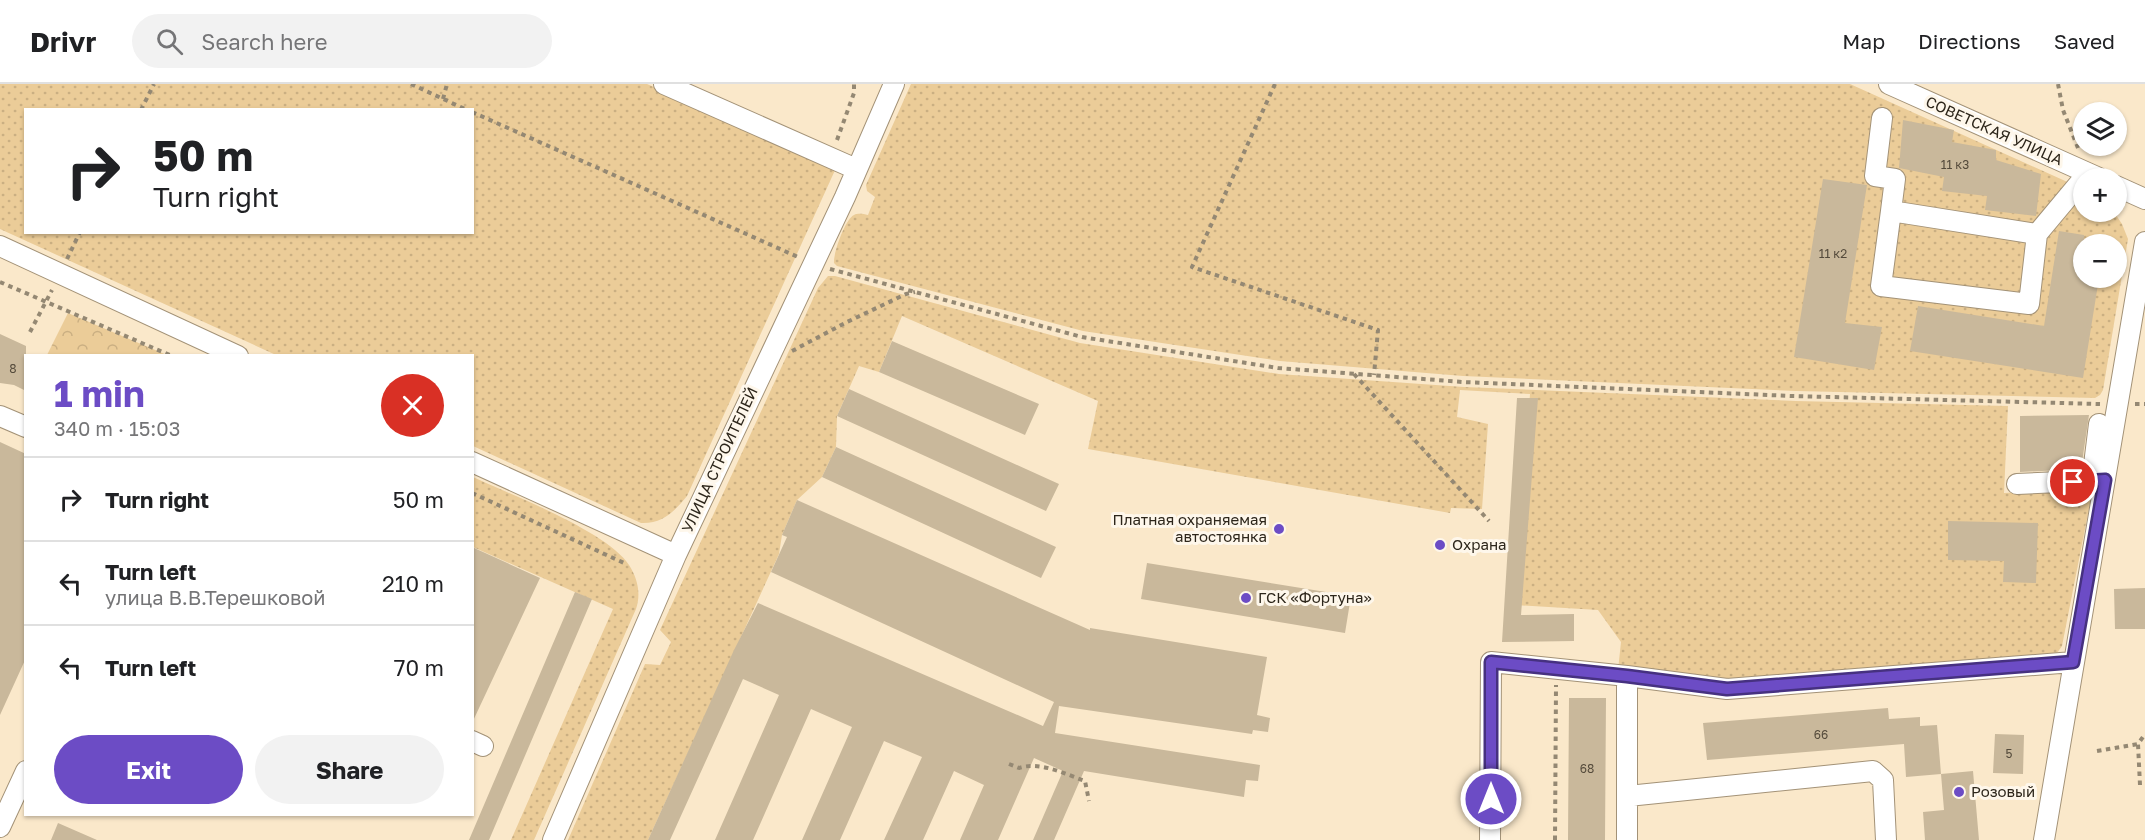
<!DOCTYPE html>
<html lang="en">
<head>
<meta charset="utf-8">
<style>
  :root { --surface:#fff; --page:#f2f2f2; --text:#202124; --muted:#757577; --line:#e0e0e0; --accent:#6c4cc5 }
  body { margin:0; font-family:"Golos Text",sans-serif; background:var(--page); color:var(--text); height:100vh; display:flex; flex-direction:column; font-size:22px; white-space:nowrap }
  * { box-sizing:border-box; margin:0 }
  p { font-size:20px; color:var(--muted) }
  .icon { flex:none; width:33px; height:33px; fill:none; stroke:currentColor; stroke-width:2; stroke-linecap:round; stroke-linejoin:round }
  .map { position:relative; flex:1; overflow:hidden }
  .details { position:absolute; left:24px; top:270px; width:450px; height:462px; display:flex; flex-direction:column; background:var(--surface); border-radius:0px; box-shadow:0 2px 4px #0004 }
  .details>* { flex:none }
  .hud { position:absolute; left:24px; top:24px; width:450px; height:126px; border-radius:0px; box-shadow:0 2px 4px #0004; background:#fff; color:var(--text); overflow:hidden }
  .controls { position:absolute; left:2073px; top:18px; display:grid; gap:12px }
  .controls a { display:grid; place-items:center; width:54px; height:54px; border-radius:50%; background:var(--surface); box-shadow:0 2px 4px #0004; font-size:30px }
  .pin { position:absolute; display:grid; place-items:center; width:51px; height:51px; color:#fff; margin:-26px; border:3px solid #fff; border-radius:50%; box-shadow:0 2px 6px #0007 }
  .me { position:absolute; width:66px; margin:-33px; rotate:0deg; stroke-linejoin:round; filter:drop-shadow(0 0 4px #0008) }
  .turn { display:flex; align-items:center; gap:21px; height:126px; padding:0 30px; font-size:27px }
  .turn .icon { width:78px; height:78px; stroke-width:2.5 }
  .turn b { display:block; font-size:42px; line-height:51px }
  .round { display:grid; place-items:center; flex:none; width:63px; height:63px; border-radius:32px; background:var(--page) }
  .head { display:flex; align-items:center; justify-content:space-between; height:102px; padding:0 30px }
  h1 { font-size:36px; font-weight:700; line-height:45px; color:var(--accent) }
  .primary-button { display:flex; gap:12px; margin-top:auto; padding:12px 30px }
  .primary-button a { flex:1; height:69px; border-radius:36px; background:var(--accent); color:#fff; font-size:24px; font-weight:700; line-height:69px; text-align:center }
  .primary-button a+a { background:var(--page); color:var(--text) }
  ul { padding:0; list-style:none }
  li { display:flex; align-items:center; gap:18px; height:84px; padding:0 30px; border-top:2px solid var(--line) }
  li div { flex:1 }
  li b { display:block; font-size:22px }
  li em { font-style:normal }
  header { display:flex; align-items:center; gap:36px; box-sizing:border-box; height:84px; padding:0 30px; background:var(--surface); border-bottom:2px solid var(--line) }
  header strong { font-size:28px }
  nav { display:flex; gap:33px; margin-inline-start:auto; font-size:21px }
  .search { width:420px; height:54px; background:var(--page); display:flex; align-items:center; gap:15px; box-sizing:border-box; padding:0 21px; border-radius:33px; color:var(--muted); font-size:22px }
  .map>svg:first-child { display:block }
</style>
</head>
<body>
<header>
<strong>Drivr</strong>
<div class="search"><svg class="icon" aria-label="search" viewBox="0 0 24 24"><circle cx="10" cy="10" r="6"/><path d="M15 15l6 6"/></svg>Search here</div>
<nav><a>Map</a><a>Directions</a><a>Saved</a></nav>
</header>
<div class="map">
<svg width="2145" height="756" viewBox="0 0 2145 756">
  <defs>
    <pattern id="grass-dots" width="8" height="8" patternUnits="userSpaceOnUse" patternTransform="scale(1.5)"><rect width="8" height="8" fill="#ebcc98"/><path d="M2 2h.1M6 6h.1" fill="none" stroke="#caaf82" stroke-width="1.8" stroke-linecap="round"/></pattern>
    <pattern id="forest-crowns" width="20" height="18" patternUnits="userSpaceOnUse" patternTransform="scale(1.5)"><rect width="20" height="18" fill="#ebcc98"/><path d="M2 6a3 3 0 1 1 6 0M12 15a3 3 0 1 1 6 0" fill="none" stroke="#caaf82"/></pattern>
  </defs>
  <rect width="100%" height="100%" fill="#fae8ca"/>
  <path fill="url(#grass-dots)" fill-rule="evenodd" d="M 0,0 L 647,0 L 836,84 L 687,412 C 674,428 662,440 641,439 L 473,362 L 472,272 L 276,271 L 0,145 ZM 26,26 L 472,26 L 472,148 L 26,148 Z
    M 911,0 L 1850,0 L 2083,105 L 2084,128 L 2114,128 L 2122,140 L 2128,155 L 2103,306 L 2100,311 L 2095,314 L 1796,307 L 1463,292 L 1280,277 L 1083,247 L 837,182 L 834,179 C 833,170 845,135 854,131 C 858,129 863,130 868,131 L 875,113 L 867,107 L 866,101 ZM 2084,160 L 2116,160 L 2116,194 L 2084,194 Z
    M 828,192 L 835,192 L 1080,259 L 1279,290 L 1464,303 L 1796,317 L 2008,322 L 2004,409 L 2093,404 L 2062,562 L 2055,572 L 1728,599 L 1618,586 L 1621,558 L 1598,526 L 1514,521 L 1530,310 L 1460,306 L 1457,333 L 1488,340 L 1482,425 L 1451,424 L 1450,429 L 1088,365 L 1098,317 L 902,232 L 879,288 L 859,282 L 837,332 L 836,363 L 822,393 L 797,416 L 782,451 L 779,470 L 648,756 L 568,756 L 645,580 L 660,581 L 671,558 L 660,546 L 818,204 Z
    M 473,393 C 511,411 607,447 629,481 C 638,495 641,510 636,525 L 534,756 L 511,756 L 613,525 L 473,463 Z"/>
  <path fill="url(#forest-crowns)" d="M 68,229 L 167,271 L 47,271 Z"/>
  <path fill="#c9b89b" d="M 1903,36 L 1954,46 L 1952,58 L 1996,66 L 1996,76 L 2041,90 L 2036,132 L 1985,126 L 1987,112 L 1942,107 L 1944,93 L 1899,84 Z
    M 1823,95 L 1867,101 L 1845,239 L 1882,243 L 1874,286 L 1794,273 Z
    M 2059,147 L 2084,151 L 2084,194 L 2099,194 L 2083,294 L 1910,267 L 1918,222 L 2044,242 Z
    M 0,250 L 26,262 L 26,307 L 14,301 L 0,299 Z
    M 892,257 L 1039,320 L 1025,351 L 879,288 Z
    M 849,305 L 1059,400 L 1046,427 L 837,332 Z
    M 1517,314 L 1538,314 L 1521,531 L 1574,530 L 1574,557 L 1502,558 Z
    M 2089,331 L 2081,385 L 2020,388 L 2020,332 Z
    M 0,358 L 26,370 L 26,574 L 0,631 Z
    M 836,363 L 1056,463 L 1041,494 L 822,393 Z
    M 797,416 L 1090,546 L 1090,544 L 1267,573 L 1257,631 L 1270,634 L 1268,648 L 1253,646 L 1252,650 L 1059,622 L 1055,649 L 1260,681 L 1258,697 L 1246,696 L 1244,713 L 1084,687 L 1054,756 L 1033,756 L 1063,687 L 1034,674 L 998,756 L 960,756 L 984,701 L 954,687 L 923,756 L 884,756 L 922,673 L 884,657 L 840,756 L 802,756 L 852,643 L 811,625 L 753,756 L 715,756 L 779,611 L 743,595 L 670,756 L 648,756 L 734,566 L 758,519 L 1043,642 L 1054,618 L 771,488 L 787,453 L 782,451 Z
    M 1948,437 L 2038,439 L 2036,499 L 2003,498 L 2004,477 L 1948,476 Z
    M 472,463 L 540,494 L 472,639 Z
    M 1147,479 L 1351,512 L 1345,549 L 1141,515 Z
    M 2145,504 L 2145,545 L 2115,545 L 2114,505 Z
    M 575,508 L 592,515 L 489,756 L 469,756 Z
    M 1569,614 L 1606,614 L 1605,756 L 1568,756 Z
    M 1888,624 L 1889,635 L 1920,633 L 1920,642 L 1937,641 L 1941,690 L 1906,693 L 1904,660 L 1707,676 L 1703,639 Z
    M 1995,650 L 2024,651 L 2023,690 L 1993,689 Z
    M 1973,687 L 1979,756 L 1925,756 L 1923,728 L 1944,726 L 1941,690 Z
    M 58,739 L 97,756 L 51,756 Z"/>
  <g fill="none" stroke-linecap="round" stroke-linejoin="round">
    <g stroke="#a39277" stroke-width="22">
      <path id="minor" d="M 664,0 L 856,85
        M 1889,0 L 2099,94
        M 1882,34 L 1875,92 L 1895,95 L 1891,127
        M 2116,102 L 2145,115
        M 2037,150 L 1891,127 L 1881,202 L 2029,220 L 2037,150 L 2088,89
        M 0,162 L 238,272
        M 0,332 L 26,343
        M 472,378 L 676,471
        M 2092,397 L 2099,340
        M 2017,400 L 2105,396
        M 1627,592 L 1627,756
        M 472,657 L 483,662
        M 1628,712 L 1873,687 L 1883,696 L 1886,756
        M 0,743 L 26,687
        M 553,756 L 676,471 L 845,113 L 894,0
        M 1490,756 L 1491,578 L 1627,592 L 1727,605 L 2073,578
        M 2044,756 L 2145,158"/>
    </g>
    <path stroke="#948873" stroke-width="4" stroke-dasharray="4.5 4.5" stroke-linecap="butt" d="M 411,0 L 467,26
      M 1275,0 L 1192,183 L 1378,246 L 1374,291
      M 2058,0 L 2063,26 L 2078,64
      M 443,15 L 447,0
      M 141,26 L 154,0
      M 472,28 L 798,173
      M 837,56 L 854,9 L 854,0
      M 67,175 L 80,148
      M 830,185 L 1082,253 L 1278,284 L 1463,298 L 1792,312 L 2100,320
      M 0,198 L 172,272
      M 30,248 L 52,206
      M 792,267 L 847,238 L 906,210 L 915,208
      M 1354,290 L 1489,437
      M 2135,320 L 2145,320
      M 472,409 L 624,479
      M 2097,667 L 2138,660
      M 1009,680 L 1019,684 C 1040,677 1065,690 1085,697 L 1089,717
      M 2140,701 L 2138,660 L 2145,650
      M 1555,756 L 1556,601"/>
    <use href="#minor" stroke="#fff" stroke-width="20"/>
  </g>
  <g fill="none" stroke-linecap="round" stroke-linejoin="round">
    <g stroke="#463180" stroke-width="15">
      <path id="route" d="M 1491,715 L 1491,578 L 1627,592 L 1727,605 L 2073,578 L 2105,396 L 2073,398"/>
    </g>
    <use href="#route" stroke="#6c4cc5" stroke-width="10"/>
  </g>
  <g fill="#6c4cc5" stroke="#fef7eb" stroke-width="2">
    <circle cx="1279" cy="445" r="6"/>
    <circle cx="1440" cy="461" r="6"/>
    <circle cx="1246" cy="514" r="6"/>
    <circle cx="1959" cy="708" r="6"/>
  </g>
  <g text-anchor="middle" stroke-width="6" stroke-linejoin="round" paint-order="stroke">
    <g font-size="12" fill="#544a3b">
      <text x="1955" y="85">11 к3</text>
      <text x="1833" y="174">11 к2</text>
      <text x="13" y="289">8</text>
      <text x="1821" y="655">66</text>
      <text x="2009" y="674">5</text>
      <text x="1587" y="689">68</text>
    </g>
    <g font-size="15" fill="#2d261b" stroke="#fef7eb">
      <text transform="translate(1994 47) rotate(24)" y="5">СОВЕТСКАЯ УЛИЦА</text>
      <text transform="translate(720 376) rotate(-65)" y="5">УЛИЦА СТРОИТЕЛЕЙ</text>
    </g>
    <g font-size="15" fill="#2d261b" stroke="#fef7eb" text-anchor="start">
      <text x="1267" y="441" text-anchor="end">Платная охраняемая<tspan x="1267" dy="17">автостоянка</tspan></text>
      <text x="1452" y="466">Охрана</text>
      <text x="1258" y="519">ГСК «Фортуна»</text>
      <text x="1971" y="713">Розовый</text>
    </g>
  </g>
</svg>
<div class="controls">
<a><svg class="icon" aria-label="layers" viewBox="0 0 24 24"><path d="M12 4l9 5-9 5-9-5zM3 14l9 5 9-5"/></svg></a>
<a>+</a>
<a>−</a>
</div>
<div class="pin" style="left:2073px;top:398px;background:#d93025"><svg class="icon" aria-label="arrive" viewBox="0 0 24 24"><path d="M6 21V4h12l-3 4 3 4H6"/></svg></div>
<svg class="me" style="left:1491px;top:715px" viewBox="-20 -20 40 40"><circle r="17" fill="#6c4cc5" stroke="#fff" stroke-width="3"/><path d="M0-11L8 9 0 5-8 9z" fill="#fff"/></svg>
<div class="hud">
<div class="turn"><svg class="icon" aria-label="right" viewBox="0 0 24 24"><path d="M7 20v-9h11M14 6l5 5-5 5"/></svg><div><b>50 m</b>Turn right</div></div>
</div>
<section class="details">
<div class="head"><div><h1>1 min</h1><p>340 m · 15:03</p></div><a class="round" style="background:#d93025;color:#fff"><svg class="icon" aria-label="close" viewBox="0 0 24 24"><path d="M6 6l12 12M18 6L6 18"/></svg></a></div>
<ul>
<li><svg class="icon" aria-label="right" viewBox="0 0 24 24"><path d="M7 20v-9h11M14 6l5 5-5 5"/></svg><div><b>Turn right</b></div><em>50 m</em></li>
<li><svg class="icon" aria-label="left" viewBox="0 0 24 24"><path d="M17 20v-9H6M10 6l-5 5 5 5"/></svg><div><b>Turn left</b><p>улица В.В.Терешковой</p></div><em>210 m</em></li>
<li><svg class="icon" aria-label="left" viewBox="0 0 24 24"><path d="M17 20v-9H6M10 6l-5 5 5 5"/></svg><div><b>Turn left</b></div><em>70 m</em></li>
</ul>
<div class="primary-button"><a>Exit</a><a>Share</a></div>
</section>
</div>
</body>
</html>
